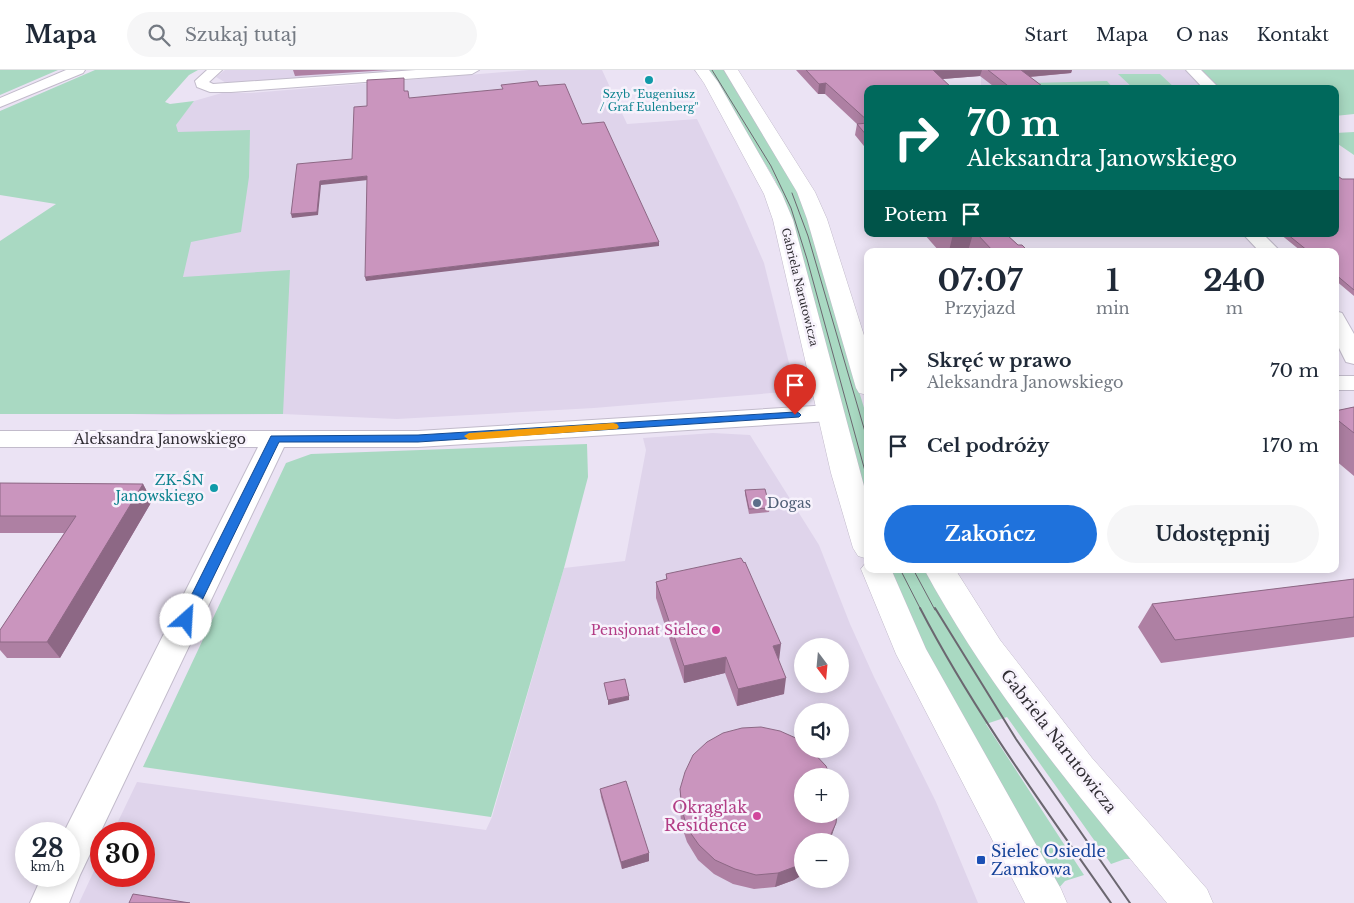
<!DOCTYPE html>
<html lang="pl">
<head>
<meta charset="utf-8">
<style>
  :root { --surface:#fff; --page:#f6f6f7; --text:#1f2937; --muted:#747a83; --line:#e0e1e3; --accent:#1f72dc }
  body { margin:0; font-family:"Libre Baskerville",serif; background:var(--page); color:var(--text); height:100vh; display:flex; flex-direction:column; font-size:19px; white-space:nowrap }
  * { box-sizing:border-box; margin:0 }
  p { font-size:16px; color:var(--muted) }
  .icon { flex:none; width:28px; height:28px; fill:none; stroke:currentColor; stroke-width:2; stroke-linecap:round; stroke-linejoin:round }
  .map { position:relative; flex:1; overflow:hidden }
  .side { position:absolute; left:864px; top:178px; width:475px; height:325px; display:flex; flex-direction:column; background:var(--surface); border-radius:10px; box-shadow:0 2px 12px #0003 }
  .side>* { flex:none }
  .top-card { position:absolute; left:864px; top:15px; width:475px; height:152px; border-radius:10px; box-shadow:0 2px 12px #0003; background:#00695c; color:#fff; overflow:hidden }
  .needle { width:32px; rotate:164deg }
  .controls { position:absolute; left:794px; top:568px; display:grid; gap:10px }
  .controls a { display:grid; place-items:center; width:55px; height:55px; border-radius:50%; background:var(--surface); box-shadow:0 2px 12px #0003; font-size:25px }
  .speed { position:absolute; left:15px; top:752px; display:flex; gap:10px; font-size:25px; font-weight:700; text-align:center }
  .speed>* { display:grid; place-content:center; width:65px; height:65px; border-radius:50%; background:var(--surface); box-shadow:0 2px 12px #0003; line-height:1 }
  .speed small { font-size:12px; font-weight:400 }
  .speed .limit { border:8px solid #d22; background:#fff; color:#111 }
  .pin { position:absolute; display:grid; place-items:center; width:42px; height:42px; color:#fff; margin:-51px -21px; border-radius:50% 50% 50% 0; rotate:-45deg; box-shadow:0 0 5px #0007 }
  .pin .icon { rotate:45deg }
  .me { position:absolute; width:55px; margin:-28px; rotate:26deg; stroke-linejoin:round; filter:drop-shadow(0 0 4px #0008) }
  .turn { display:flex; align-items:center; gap:18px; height:105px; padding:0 20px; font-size:22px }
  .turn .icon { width:65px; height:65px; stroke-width:2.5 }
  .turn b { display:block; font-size:35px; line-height:42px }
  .then { display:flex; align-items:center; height:48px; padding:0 20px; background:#0003; gap:10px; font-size:19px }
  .eta { display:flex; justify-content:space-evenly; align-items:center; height:85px; text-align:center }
  .eta b { font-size:30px; font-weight:700; line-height:35px }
  .cta { display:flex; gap:10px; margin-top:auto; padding:10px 20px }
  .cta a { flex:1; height:58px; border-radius:30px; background:var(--accent); color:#fff; font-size:20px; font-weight:700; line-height:58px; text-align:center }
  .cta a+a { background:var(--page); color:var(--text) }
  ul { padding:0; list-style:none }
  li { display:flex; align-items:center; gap:15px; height:75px; padding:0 20px }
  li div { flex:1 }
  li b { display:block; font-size:19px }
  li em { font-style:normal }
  header { display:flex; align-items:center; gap:30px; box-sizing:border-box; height:70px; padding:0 25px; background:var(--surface); border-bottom:1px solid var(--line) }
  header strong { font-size:24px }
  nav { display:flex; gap:28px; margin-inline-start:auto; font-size:18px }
  .search { width:350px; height:45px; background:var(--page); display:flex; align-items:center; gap:12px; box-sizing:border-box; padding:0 18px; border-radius:28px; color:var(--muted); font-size:19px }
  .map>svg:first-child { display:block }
</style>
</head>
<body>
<header>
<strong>Mapa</strong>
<div class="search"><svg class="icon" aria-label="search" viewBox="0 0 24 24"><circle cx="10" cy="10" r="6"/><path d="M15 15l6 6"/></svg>Szukaj tutaj</div>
<nav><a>Start</a><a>Mapa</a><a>O nas</a><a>Kontakt</a></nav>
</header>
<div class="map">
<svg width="1354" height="833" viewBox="0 0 1354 833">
  <rect width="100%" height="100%" fill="#ebe3f4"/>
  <path fill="#dfd4eb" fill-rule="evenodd" d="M 225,0 L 418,0 L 228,14 L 216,7 Z
    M 529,0 L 602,0 L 627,54 L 697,49 L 737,131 L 764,193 L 796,321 L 594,338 L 397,349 L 283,344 L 168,345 L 23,341 L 0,178 L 175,55 L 194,31 L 222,23 L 251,23 Z
    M 972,0 L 1187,0 L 1206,19 L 981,19 L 981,7 Z
    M 713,363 L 750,365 L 819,475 L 850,554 L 874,607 L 936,732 L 978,833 L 79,833 L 101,786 L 101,806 L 144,806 L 144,764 L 112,764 L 137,712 L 486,760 L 492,747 L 564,498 L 625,491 L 646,380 L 643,368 ZM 802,576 L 840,576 L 840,614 L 802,614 ZM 802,641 L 840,641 L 840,679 L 802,679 ZM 802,706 L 840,706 L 840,744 L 802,744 ZM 802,771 L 840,771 L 840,809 L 802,809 Z"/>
  <path fill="#a9d9c2" d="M 0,0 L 58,0 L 0,25 Z
    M 95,0 L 198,0 L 189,5 L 165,32 L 170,34 L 194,31 L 176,55 L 178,62 L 250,60 L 249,107 L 241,162 L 191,172 L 183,207 L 290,200 L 283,344 L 0,344 L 0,171 L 56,134 L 0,125 L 0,41 Z
    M 708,0 L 725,0 L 796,120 L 808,149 L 867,348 L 867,431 L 793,155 L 775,110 Z
    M 1200,0 L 1354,0 L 1354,44 L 1335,46 L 1335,19 L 1220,19 Z
    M 1118,4 L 1160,4 L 1176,19 L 1134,19 Z
    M 1107,11 L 1114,19 L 1038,19 L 1032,13 Z
    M 1354,62 L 1354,85 L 1335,72 L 1335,63 Z
    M 587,374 L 588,407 L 564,498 L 491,747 L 143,697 L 286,393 L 311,384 Z
    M 888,499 L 927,499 L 950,542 L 1134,789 L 1125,789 L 1111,794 L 1007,647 L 986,654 L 1084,805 L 1065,811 L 1058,819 L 922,573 Z"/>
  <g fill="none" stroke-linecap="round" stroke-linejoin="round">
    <g stroke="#c2bbcb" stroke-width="2">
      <path id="minor" d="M 66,0 L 85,0 L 83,3 L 0,37 L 0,28 Z
        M 207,0 L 222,0 L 209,12 L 213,14 L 416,0 L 479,0 L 472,4 L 231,22 L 210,22 L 197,17 L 195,11 Z
        M 1186,0 L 1201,0 L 1220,19 L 1204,19 Z
        M 1243,164 L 1263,164 L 1280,181 L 1259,181 Z
        M 1335,241 L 1342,243 L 1354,264 L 1354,294 L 1346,292 L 1335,270 Z
        M 1335,306 L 1354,306 L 1354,320 L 1335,320 Z
        M 830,335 L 839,338 L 842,343 L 839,348 L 830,351 L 418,377 L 284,377 L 80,805 L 69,833 L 30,833 L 42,806 L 69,806 L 69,764 L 63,764 L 258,377 L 0,377 L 0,361 L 418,361 Z"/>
    </g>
    <g stroke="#c2bbcb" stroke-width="1">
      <path id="tertiary" d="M 695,0 L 709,0 L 718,12 L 782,124 L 793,150 L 868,431 L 868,489 L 858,486 L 853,478 L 831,403 L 773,150 L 764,124 L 704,13 Z
        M 724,0 L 738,0 L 815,122 L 827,149 L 868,278 L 868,325 L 859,323 L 856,318 L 807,149 L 797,122 Z
        M 868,490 L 868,499 L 891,499 L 926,579 L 1061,819 L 1067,833 L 1025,833 L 896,584 L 861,499 Z
        M 924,499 L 955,499 L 1000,570 L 1092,688 L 1207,819 L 1213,833 L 1167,833 C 1079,727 990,621 924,499 Z"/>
    </g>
    <use href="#minor" fill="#fff" fill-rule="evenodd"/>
    <use href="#tertiary" fill="#fff" fill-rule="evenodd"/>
    <path stroke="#6b6770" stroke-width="1" d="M 712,0 L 771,96 L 791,138 L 807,189 L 868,412
      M 792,123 L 808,166 L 868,372
      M 900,499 L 921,540
      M 913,499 L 935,540"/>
    <path stroke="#6b6770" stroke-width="2" d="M 920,538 C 974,642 1044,737 1111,833
      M 935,538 L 1016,669 L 1130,833"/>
  </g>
  <path fill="#ae80a3" d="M 293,0 L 389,0 L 295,6 Z
    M 796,0 L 1072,0 L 1071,3 L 1030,7 L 1046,19 L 997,19 L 980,6 L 942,9 L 868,19 L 868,81 L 855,65 L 857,54 L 825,24 L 818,24 Z
    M 1342,109 L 1354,109 L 1354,226 L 1335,210 L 1335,181 L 1301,181 L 1280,164 L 1312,164 L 1318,165 L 1317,164 L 1335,164 Z
    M 924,164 L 1006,164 L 1018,175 L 1028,181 L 939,181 Z
    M 1354,337 L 1354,406 L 1335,390 L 1335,341 Z
    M 0,413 L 143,414 L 152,431 L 60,588 L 7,588 L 0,580 L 0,560 L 64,463 L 0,463 Z
    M 745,420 L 770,438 L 769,442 L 749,444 L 745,424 Z
    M 666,504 L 779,590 L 784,624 L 737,636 L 725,603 L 684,613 L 656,528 L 656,512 L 666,509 Z
    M 1354,509 L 1354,567 L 1161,593 L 1138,557 L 1152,534 Z
    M 600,719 L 649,791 L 622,799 L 601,727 Z
    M 680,719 L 832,768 L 830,771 L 802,771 L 802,805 L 794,810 L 775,817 L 754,819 L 733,814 L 714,804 L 698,790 L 687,772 L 681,754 L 680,735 Z"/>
  <path fill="#8d6885" d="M 932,0 L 982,0 L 980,6 L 930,10 Z
    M 1018,0 L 1072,0 L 1071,3 L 1016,8 Z
    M 826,13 L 825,24 L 818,24 L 819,14 Z
    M 367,106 L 368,110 L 321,115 L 318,145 L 292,148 L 291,144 L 320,111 Z
    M 953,164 L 973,164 L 968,181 L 949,181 Z
    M 659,172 L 659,176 L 366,211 L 365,207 Z
    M 143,414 L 152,431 L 60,588 L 47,572 Z
    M 781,574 L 779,591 L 773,576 Z
    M 726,587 L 725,603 L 684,613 L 684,596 Z
    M 786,608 L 784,624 L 737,636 L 738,619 Z
    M 629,626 L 629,630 L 608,635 L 608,630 Z
    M 836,753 L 830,771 L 828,771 Z
    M 649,783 L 649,791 L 622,799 L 621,792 Z
    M 802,793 L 802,805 L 794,810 L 775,817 L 778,803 Z"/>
  <path fill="#ca95be" stroke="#8d6885" d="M 806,0 L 933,0 L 953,19 L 868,19 L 868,51 L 826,13 L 819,14 Z
    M 988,0 L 1021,0 L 1046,19 L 1012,19 Z
    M 404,8 L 404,21 L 408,21 L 409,28 L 503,19 L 501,15 L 537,11 L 539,16 L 565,14 L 582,54 L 604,52 L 659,172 L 365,207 L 367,106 L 320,111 L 317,142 L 291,144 L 297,94 L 352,89 L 354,37 L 367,36 L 367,10 Z
    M 868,53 L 868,67 L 857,54 Z
    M 1335,104 L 1342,109 L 1354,109 L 1354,220 L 1335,204 L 1335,181 L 1308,181 L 1287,164 L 1312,164 L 1327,166 L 1324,164 L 1335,164 Z
    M 977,164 L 1006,164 L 1018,175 L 1022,175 L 1028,181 L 993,181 Z
    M 1354,337 L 1354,363 L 1335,348 L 1335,341 Z
    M 0,413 L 143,414 L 47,572 L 0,572 L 0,560 L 76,446 L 0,446 Z
    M 765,419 L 770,438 L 749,439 L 745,420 Z
    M 741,488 L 744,493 L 745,492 L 781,574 L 773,576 L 786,608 L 738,619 L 726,587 L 684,596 L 656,512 L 667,509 L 666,504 Z
    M 1354,509 L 1354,547 L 1175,570 L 1152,534 Z
    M 625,609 L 629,626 L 608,630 L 604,613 Z
    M 761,657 L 780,661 L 798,669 L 802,672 L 802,679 L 810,679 L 826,696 L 830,706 L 802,706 L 802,744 L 837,744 L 836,753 L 828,771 L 802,771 L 802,793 L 797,796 L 778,803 L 756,805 L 735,799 L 715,790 L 699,775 L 687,758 L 682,739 L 680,719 L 685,702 L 693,685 L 707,672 L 723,663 L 742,658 Z
    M 626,711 L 649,783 L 621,792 L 600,719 Z
    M 133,824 L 190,833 L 129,833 Z"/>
  <path fill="#1f72dc" stroke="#144a8f" d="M 795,342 L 799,343 L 801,345 L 799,347 L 418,372 L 279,372 L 191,553 L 186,555 L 181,553 L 179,550 L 271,366 L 418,365 Z"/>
  <path fill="#f59e0b" d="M 613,353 L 617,354 L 619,357 L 617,359 L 469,370 L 464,366 L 469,363 Z"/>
  <g fill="#0f9aa8" stroke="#f7f2fc" stroke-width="2">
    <circle cx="649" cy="10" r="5"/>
    <circle cx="214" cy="418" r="5"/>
  </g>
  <circle fill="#5c6f8a" stroke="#f7f2fc" stroke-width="2" cx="757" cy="433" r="5"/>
  <g fill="#d1479c" stroke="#f7f2fc" stroke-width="2">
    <circle cx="716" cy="560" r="5"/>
    <circle cx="757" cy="746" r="5"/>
  </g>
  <rect fill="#1a4fb4" stroke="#f7f2fc" stroke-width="2" x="976" y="785" width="10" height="10" rx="2.5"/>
  <g text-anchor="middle" stroke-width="5" stroke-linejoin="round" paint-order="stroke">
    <g font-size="11" fill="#0d838f" stroke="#f7f2fc">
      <text x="649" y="28">Szyb "Eugeniusz<tspan x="649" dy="13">/ Graf Eulenberg"</tspan></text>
    </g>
    <g font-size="11" fill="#302d33" stroke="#f7f2fc">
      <text transform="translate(800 217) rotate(76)" y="4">Gabriela Narutowicza</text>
    </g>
    <g font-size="14" fill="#302d33" stroke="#f7f2fc">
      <text x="160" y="374">Aleksandra Janowskiego</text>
    </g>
    <g font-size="14" fill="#0d838f" stroke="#f7f2fc" text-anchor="end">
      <text x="204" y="415">ZK-ŚN<tspan x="204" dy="16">Janowskiego</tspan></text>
    </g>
    <g font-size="14" fill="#4e5e75" stroke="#f7f2fc" text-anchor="start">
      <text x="767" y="438">Dogas</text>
    </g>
    <g font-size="14" fill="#b23c85" stroke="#f7f2fc" text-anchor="end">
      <text x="706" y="565">Pensjonat Sielec</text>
    </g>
    <g font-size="16" fill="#302d33" stroke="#f7f2fc">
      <text transform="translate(1059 671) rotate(52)" y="6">Gabriela Narutowicza</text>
    </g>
    <g font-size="16" fill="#b23c85" stroke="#f7f2fc" text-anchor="end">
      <text x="747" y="743">Okrąglak<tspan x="747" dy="18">Residence</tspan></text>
    </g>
    <g font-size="16" fill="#164399" stroke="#f7f2fc" text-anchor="start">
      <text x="991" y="787">Sielec Osiedle<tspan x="991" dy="18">Zamkowa</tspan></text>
    </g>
  </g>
</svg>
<div class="controls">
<a><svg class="needle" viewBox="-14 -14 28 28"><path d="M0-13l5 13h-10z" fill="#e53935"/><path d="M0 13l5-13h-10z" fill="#747a83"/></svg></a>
<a><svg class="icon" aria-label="sound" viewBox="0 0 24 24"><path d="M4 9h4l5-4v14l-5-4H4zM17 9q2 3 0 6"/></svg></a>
<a>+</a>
<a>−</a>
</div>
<div class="speed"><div>28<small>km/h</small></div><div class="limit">30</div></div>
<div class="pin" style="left:795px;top:345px;background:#d93025"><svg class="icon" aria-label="arrive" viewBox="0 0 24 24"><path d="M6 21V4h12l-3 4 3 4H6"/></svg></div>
<svg class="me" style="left:186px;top:550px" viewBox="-20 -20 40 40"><circle r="19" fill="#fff"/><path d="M0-13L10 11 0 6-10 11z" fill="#1f72dc"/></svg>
<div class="top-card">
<div class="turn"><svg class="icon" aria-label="right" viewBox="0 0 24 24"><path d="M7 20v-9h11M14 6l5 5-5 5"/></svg><div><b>70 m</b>Aleksandra Janowskiego</div></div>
<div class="then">Potem<svg class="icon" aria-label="arrive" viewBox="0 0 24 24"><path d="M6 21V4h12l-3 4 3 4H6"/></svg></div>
</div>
<section class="side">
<div class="eta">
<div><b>07:07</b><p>Przyjazd</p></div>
<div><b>1</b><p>min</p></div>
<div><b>240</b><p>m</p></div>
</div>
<ul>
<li><svg class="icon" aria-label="right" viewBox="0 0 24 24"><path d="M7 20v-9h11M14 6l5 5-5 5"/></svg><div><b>Skręć w prawo</b><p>Aleksandra Janowskiego</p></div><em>70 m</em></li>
<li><svg class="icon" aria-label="arrive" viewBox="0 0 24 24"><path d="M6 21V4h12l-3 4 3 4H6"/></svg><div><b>Cel podróży</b></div><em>170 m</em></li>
</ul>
<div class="cta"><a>Zakończ</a><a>Udostępnij</a></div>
</section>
</div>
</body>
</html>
